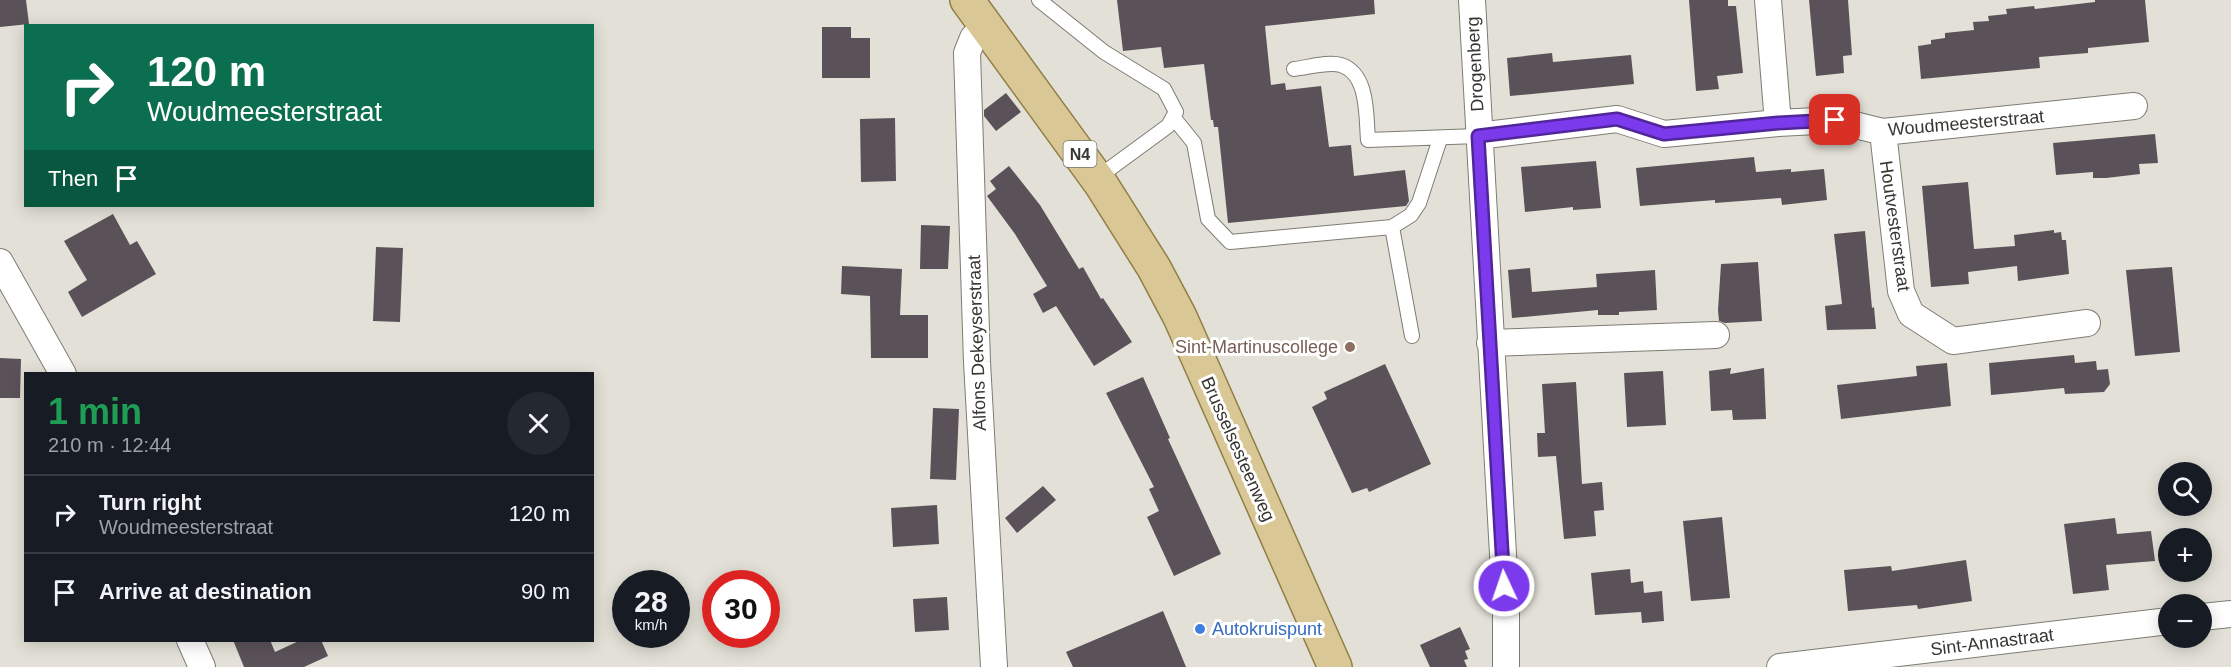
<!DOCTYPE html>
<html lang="en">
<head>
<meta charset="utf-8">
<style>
  :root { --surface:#171b24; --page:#242831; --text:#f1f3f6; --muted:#9ea1a6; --line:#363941 }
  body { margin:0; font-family:Arial,sans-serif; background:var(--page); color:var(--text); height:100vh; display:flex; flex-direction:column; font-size:22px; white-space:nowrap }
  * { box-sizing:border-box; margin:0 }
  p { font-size:20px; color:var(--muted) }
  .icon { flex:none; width:33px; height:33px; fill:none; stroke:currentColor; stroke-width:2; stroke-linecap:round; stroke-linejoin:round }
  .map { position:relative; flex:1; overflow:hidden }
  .side { position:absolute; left:24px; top:372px; width:570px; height:270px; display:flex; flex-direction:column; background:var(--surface); border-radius:0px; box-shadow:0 3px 15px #0003 }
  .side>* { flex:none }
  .banner { position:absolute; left:24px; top:24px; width:570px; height:183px; border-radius:0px; box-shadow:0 3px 15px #0003; background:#0b6e4f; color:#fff; overflow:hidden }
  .buttons { position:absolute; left:2158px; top:462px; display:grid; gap:12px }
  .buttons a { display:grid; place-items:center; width:54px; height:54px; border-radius:50%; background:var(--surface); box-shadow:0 3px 15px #0003; font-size:30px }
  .speed { position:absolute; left:612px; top:570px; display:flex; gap:12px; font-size:30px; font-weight:700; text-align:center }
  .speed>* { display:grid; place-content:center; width:78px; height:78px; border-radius:50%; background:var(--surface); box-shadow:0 3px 15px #0003; line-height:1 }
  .speed small { font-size:15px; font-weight:400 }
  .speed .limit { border:9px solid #d22; background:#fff; color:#111 }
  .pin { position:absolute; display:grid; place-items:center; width:51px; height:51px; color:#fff; margin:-26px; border-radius:12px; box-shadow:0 3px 9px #0006 }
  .me { position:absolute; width:66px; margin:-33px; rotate:357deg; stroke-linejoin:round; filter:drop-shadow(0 0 4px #0008) }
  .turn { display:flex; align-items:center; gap:21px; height:126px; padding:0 24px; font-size:27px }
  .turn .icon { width:78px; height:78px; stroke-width:2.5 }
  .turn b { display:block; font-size:42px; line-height:51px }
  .then { display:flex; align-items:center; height:57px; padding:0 24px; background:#0003; gap:12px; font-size:22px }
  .round { display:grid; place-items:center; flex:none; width:63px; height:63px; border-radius:32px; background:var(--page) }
  .summary { display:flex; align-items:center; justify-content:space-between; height:102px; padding:0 24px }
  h1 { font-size:36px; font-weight:700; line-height:45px; color:#1e9e55 }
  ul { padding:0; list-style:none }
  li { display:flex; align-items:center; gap:18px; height:78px; padding:0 24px; border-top:2px solid var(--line) }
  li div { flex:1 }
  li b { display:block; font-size:22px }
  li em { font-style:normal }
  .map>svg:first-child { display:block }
</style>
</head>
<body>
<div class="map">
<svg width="2231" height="667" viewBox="0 0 2231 667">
  <rect width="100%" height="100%" fill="#e3e1d7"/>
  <path fill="#5a5258" d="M 0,0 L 26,0 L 29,24 L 0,27 Z
    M 1117,0 L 1374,0 L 1375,14 L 1265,26 L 1271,85 L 1285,83 L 1286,90 L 1321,86 L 1329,147 L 1351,145 L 1354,176 L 1405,170 L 1409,201 L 1406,206 L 1228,223 L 1218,127 L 1214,127 L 1213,120 L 1211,120 L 1204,64 L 1164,68 L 1161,47 L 1123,51 Z
    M 1689,0 L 1728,0 L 1728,6 L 1736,6 L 1743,73 L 1717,76 L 1719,89 L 1696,91 Z
    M 1809,0 L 1848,0 L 1852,55 L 1843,56 L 1844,73 L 1816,76 Z
    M 2095,0 L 2145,0 L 2149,42 L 2088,48 L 2088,53 L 2039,57 L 2040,68 L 1921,79 L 1918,46 L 1931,44 L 1931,40 L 1945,38 L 1945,33 L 1974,30 L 1973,22 L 1989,21 L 1988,16 L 2007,14 L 2006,9 L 2034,6 L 2035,9 L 2095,2 Z
    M 822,27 L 851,27 L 851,38 L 870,38 L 870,78 L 822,78 Z
    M 1552,53 L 1553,62 L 1631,55 L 1634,84 L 1510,96 L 1507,58 Z
    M 1006,93 L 1021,112 L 996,131 L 984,116 L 984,110 Z
    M 895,118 L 896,181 L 861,182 L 860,119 Z
    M 2155,134 L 2158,163 L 2139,164 L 2140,174 L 2106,178 L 2093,178 L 2093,172 L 2056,175 L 2053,143 Z
    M 1754,157 L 1756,172 L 1791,169 L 1791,172 L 1824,169 L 1827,200 L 1782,205 L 1781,198 L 1715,203 L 1715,200 L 1640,206 L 1636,168 Z
    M 1596,161 L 1601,208 L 1573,210 L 1573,207 L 1525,212 L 1521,167 Z
    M 1009,166 L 1040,205 L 1079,269 L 1083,267 L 1101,299 L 1103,298 L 1132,342 L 1094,366 L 1056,306 L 1043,313 L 1033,294 L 1047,286 L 1015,234 L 987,196 L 996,189 L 990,181 Z
    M 1968,182 L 1974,249 L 2015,246 L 2014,235 L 2054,230 L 2054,233 L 2061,232 L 2062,240 L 2066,240 L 2069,274 L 2018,281 L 2017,266 L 1968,272 L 1969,284 L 1931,287 L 1922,186 Z
    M 113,214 L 130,245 L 137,241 L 156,274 L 82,317 L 68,292 L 87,280 L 64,241 Z
    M 921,225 L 950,226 L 948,269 L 920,269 Z
    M 1865,231 L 1872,308 L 1874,307 L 1876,329 L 1827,330 L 1825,306 L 1842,304 L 1834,234 Z
    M 376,247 L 403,248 L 400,322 L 373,321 Z
    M 1758,262 L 1762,321 L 1725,323 L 1719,321 L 1718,310 L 1721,264 Z
    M 842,266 L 902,269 L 900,315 L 928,315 L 928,358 L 871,358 L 870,296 L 841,294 Z
    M 2172,267 L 2180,352 L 2135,356 L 2126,270 Z
    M 1530,268 L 1532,292 L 1597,287 L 1596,274 L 1655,270 L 1657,310 L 1619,312 L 1619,315 L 1598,315 L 1598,310 L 1512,318 L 1508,270 Z
    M 2074,355 L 2075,363 L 2096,361 L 2097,370 L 2108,369 L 2110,384 L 2104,392 L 2065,394 L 2064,388 L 1991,395 L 1989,363 Z
    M 0,358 L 21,359 L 20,398 L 0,398 Z
    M 1947,363 L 1951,406 L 1841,419 L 1837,385 L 1917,376 L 1916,366 Z
    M 1385,364 L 1431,464 L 1369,492 L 1367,488 L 1352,493 L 1312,407 L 1327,399 L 1324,392 Z
    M 1731,368 L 1730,374 L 1764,368 L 1766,419 L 1733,420 L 1732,410 L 1711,411 L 1709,371 Z
    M 1663,371 L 1666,425 L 1627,427 L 1624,373 Z
    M 1143,377 L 1170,438 L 1168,439 L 1221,554 L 1174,576 L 1147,517 L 1159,511 L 1149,489 L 1154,487 L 1106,393 Z
    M 1576,382 L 1582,484 L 1602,482 L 1604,510 L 1594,511 L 1596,536 L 1564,539 L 1556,456 L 1538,457 L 1537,433 L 1545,433 L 1542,384 Z
    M 933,408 L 959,409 L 956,480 L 930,479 Z
    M 1043,486 L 1056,500 L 1017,533 L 1005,518 Z
    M 937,505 L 939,544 L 893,547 L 891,508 Z
    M 1722,517 L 1730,598 L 1691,601 L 1683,521 Z
    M 2115,518 L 2117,534 L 2151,531 L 2155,561 L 2106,565 L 2109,590 L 2073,594 L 2064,524 Z
    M 1966,560 L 1972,601 L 1918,609 L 1917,605 L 1848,611 L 1844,570 L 1891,566 L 1892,571 Z
    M 1630,569 L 1631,583 L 1643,581 L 1644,593 L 1662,591 L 1664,621 L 1642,623 L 1641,612 L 1595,615 L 1591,573 Z
    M 947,597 L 949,630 L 915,632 L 913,599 Z
    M 1163,611 L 1186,667 L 1073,667 L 1066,652 Z
    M 1460,627 L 1470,649 L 1465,651 L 1468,659 L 1464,660 L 1467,667 L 1430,667 L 1420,645 Z
    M 233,640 L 270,640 L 275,652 L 301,640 L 321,640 L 328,656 L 304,667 L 244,667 Z"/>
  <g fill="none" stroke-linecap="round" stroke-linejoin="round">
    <g stroke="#7d7c73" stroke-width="16">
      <path id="lane" d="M 1039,0 L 1104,52 L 1164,89 L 1176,112 L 1168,126 L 1097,178
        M 1294,69 C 1307,68 1327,61 1341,65 C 1369,74 1366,117 1368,140 L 1478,136
        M 1173,117 L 1194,143 L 1208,219 L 1230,242 L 1392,227 L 1412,336
        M 1392,227 L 1411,215 L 1419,203 L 1440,139"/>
    </g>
    <g stroke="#7d7c73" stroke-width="28">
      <path id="street" d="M 1472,0 L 1506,608 L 1506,667
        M 1768,0 L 1778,123
        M 986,25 L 973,38 L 967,53 L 977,362 L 994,667
        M 1883,132 L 1901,291 L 1911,314 L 1953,341 L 2087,323
        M 1478,136 L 1617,119 L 1664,134 L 1778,123 L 1835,120 L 1883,132 L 2134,106
        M 0,262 L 63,374
        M 1490,343 L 1716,335
        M 2202,617 L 2231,614
        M 190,640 L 202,667
        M 1780,667 L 2169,621"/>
    </g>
    <g stroke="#907e45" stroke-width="36">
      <path id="primary" d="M 967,0 L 1101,184 L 1154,268 L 1180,317 L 1335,667"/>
    </g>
    <use href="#lane" stroke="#fff" stroke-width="14"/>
    <use href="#street" stroke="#fff" stroke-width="26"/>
    <use href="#primary" stroke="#d9c895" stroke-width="33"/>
  </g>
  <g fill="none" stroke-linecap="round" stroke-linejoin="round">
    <g stroke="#51269a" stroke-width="15">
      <path id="route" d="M 1504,586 L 1478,136 L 1617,119 L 1664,134 L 1778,123 L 1835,120"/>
    </g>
    <use href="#route" stroke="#7c3aed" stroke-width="10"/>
  </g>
  <circle fill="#8d6e63" stroke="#fff" stroke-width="2" cx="1350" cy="347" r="6"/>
  <circle fill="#3f7fe0" stroke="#fff" stroke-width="2" cx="1200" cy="629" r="6"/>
  <g text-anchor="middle" stroke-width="6" stroke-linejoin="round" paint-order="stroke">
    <rect fill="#fff" stroke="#737270" stroke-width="1.5" x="1063.5" y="141" width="33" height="26" rx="4.5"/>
    <g font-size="16" font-weight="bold" fill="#373632">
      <text x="1080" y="160">N4</text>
    </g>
    <g font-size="18" fill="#373632" stroke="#fff">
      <text transform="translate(1475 64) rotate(-93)" y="6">Drogenberg</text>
      <text transform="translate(1966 123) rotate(-5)" y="6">Woudmeesterstraat</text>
      <text transform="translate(1895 226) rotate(82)" y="6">Houtvesterstraat</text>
      <text transform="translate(977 343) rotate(-92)" y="6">Alfons Dekeyserstraat</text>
      <text transform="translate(1238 449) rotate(66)" y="6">Brusselsesteenweg</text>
      <text transform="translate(1992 642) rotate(-7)" y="6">Sint-Annastraat</text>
    </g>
    <g font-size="18" fill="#785e54" stroke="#fff" text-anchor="end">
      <text x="1338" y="353">Sint-Martinuscollege</text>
    </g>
    <g font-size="18" fill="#366cbe" stroke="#fff" text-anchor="start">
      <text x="1212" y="635">Autokruispunt</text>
    </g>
  </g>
</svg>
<div class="buttons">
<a><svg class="icon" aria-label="search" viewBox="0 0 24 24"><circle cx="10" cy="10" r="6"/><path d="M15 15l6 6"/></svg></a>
<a>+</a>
<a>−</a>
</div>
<div class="speed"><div>28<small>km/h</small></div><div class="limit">30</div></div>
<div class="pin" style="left:1835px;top:120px;background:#d93025"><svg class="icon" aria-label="arrive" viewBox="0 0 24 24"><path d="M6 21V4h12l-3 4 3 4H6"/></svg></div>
<svg class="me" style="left:1504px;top:586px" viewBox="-20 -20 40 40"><circle r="17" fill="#7c3aed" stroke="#fff" stroke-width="3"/><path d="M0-11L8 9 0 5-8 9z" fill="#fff"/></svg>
<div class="banner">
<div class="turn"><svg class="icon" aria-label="right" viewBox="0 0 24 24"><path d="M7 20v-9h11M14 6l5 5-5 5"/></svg><div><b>120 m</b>Woudmeesterstraat</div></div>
<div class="then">Then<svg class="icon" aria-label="arrive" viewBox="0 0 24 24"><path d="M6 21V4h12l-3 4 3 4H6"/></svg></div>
</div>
<section class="side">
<div class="summary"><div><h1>1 min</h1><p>210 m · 12:44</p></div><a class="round"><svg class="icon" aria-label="close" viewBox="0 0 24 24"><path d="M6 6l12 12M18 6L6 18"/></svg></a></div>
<ul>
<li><svg class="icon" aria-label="right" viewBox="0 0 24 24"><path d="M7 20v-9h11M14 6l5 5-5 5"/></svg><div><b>Turn right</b><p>Woudmeesterstraat</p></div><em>120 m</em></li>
<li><svg class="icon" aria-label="arrive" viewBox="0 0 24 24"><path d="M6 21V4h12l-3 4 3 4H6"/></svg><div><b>Arrive at destination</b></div><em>90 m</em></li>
</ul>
</section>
</div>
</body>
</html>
